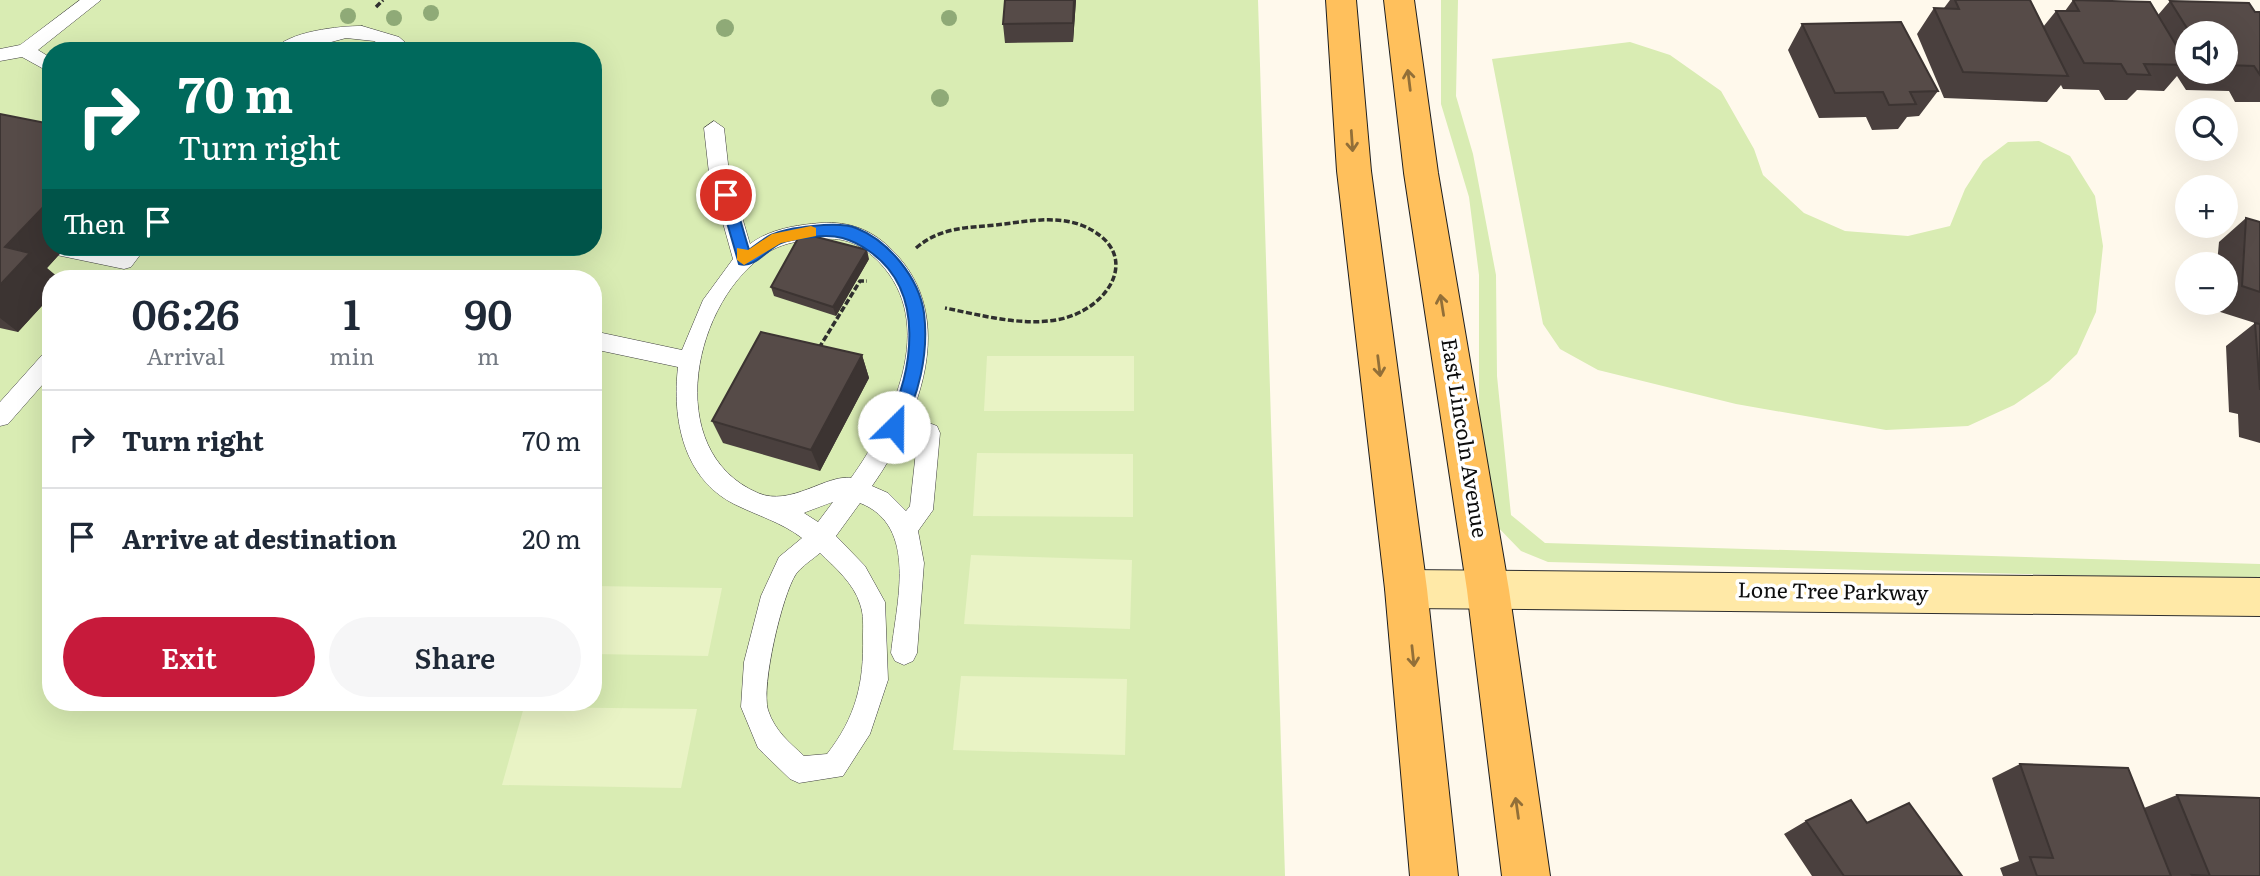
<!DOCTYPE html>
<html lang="en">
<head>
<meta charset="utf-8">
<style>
  :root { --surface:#fff; --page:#f6f6f7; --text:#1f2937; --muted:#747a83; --line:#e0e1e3; --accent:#c71a3b }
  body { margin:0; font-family:Literata,serif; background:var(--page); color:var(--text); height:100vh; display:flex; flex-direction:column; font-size:26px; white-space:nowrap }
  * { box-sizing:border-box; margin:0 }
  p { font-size:23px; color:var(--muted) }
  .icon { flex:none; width:38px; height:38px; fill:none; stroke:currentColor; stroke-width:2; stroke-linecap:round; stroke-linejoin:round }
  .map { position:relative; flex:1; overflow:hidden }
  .details { position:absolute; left:42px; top:270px; width:560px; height:441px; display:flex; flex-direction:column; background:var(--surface); border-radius:28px; box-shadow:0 7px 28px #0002 }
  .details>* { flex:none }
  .banner { position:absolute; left:42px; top:42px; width:560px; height:214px; border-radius:28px; box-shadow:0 7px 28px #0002; background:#00695c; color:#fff; overflow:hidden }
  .controls { position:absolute; left:2175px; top:21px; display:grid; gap:14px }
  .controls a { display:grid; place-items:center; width:63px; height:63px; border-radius:50%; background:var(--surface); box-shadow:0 7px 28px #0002; font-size:35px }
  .pin { position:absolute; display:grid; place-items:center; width:60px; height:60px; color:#fff; margin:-30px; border:4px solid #fff; border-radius:50%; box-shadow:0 2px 7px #0007 }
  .me { position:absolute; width:77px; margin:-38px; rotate:23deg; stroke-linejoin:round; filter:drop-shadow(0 0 5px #0008) }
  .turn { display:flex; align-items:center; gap:24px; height:147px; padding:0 21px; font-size:32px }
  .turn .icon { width:91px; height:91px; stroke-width:2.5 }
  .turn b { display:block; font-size:49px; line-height:60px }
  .then { display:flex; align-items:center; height:66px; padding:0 21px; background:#0003; gap:14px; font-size:26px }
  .eta { display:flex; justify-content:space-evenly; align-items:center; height:119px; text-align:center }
  .eta b { font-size:42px; font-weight:600; line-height:49px }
  .primary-button { display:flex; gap:14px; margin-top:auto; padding:14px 21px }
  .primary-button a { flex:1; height:80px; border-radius:42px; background:var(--accent); color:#fff; font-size:28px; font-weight:600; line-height:80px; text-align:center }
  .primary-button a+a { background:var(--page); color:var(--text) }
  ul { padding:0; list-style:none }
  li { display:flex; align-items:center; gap:21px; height:98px; padding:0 21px; border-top:2px solid var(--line) }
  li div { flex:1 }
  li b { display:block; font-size:26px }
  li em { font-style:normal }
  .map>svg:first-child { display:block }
</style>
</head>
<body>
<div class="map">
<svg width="2260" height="876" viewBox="0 0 2260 876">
  <rect width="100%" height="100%" fill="#fff9ec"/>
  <path fill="#d9ecb3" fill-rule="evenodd" d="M 0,0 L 1258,0 L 1285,876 L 0,876 ZM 51,51 L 593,51 L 593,247 L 51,247 ZM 51,278 L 593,278 L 593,702 L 51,702 Z
    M 1441,0 L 1458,0 L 1456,96 L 1473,154 L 1496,275 L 1497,376 L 1511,515 L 1545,543 L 2260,564 L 2260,580 L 1548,562 L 1521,551 L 1491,520 L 1479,439 L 1479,275 L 1469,197 L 1441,104 Z
    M 1630,42 L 1670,55 L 1721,91 L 1754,149 L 1763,175 L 1804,213 L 1845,231 L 1908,236 L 1950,226 L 1965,189 L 1983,161 L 2008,142 L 2039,141 L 2070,156 L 2095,196 L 2103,246 L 2096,312 L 2077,354 L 2049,381 L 2014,405 L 1968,426 L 1886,430 L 1736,404 L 1598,370 L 1560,349 L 1543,324 L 1492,59 Z"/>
  <path fill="#e9f3c5" d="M 987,356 L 1134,356 L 1134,411 L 984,411 Z
    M 977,453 L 1133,454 L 1133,517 L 973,516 Z
    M 971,555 L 1132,560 L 1130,629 L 964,624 Z
    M 593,586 L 722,588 L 708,656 L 593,654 Z
    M 961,676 L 1127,679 L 1125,755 L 953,750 Z
    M 524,707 L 697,709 L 681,788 L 502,785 Z"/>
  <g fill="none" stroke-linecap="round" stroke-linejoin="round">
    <g stroke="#404040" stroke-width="1">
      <path id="lane" d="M 80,0 L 101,0 L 38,50 L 51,58 L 51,73 L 22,57 L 0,61 L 0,49 L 20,45 Z
        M 362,26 L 399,37 L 415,51 L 393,51 L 374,41 L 346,38 L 298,51 L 273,51 C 287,31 340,26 362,26 Z
        M 714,121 L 724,128 L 729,173 L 750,244 C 770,229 796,225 821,223 C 849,221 873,230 893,251 C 960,318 918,421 872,486 L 888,493 L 906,511 L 910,506 L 918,433 L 921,426 L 929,423 L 937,426 L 940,433 L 933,510 L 918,531 L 924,563 L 917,653 L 913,661 L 904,665 L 895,661 L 891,653 C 896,604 919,526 860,503 L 836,536 L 865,566 L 885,602 L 888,680 L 870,734 L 843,776 L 799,783 L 790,779 L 758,748 L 741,707 L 744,662 L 761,596 L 779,557 L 802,538 C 781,522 758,516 734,504 C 683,478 672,419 678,367 L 593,349 L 593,331 L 682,350 L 703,300 L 733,259 L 709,173 L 704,128 ZM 822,239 C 846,237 862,245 879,262 C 939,324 892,421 851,478 C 826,474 791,507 758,493 C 660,451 693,298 770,251 C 786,242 804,240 822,239 ZM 833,502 L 818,522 L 804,513 L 806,512 ZM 820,553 C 835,567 854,584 860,604 C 864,615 863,626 863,637 C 864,683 856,717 827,754 L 804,756 C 789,742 775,731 768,710 C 761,686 782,595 796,574 C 802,566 813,559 820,553 Z
        M 51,240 L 51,247 L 92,247 L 119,252 L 124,247 L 146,247 L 131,267 L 124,269 L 47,253 L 44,247 Z
        M 51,351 L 51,375 L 8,424 L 0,426 L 0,402 L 43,354 Z"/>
    </g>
    <g stroke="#2f2f2f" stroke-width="2">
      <path id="secondary" d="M 1406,570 L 2260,578 L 2260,616 L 1406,608 L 1391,602 L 1385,589 L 1391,576 Z"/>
    </g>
    <g stroke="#1e1e1e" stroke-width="2">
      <path id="primary" d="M 1326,0 L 1356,0 L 1371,171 L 1427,589 L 1458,876 L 1410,876 L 1385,589 L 1337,171 Z
        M 1384,0 L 1414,0 L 1438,173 L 1509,590 L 1550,876 L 1502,876 L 1467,590 L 1404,173 Z"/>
    </g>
    <path stroke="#2f2f2f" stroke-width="3.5" stroke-dasharray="6 2.5" stroke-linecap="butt" d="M 376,7 L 383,0
      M 916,248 C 941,227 965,228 996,225 C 1023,222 1054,215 1081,225 C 1146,251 1110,311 1056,320 C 1020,326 980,315 945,308
      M 819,348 L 860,281 L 867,281"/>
    <use href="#lane" fill="#fff" fill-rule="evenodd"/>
    <use href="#secondary" fill="#ffe9a7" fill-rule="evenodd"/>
    <use href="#primary" fill="#ffc05c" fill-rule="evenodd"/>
  </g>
  <g fill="#8faa77">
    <circle cx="431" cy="13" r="8"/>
    <circle cx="348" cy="16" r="8"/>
    <circle cx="394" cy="18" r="8"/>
    <circle cx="949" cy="18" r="8"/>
    <circle cx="725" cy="28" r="9"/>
    <circle cx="940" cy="98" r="9"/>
  </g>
  <path fill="#4a403e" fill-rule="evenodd" d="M 1076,0 L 1073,42 L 1005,43 L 1003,24 Z
    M 1950,0 L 1955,0 L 2043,27 L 2056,11 L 2065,11 L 2073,0 L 2158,15 L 2170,1 L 2260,12 L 2260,102 L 2235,102 L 2229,91 L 2186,90 L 2177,76 L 2164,91 L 2137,90 L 2127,100 L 2105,100 L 2099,90 L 2063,89 L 2061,85 L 2047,102 L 1944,98 L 1917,34 L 1934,8 L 1944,8 ZM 2188,33 L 2226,33 L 2226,72 L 2188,72 Z
    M 1802,24 L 1938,91 L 1919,116 L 1907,117 L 1898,129 L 1872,130 L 1866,117 L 1819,118 L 1788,50 Z
    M 0,114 L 51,247 L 66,247 L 47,268 L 51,278 L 51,296 L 18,332 L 0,328 Z
    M 2246,218 L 2260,222 L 2260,443 L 2239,437 L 2238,414 L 2229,412 L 2226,346 L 2255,323 L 2214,310 L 2214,303 L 2226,303 L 2226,264 L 2217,264 L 2219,242 Z
    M 869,259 L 836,316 L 774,296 L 771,287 Z
    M 862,355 L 869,378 L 820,471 L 723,443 L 712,421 Z
    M 2020,764 L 2144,808 L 2177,795 L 2260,876 L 2003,876 L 2000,868 L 2019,861 L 1992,778 Z
    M 1806,821 L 1867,823 L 1962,876 L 1812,876 L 1784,834 Z"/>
  <path fill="#3c3432" d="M 1074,0 L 1076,0 L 1073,42 L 1073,23 Z
    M 51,199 L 51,247 L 66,247 L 47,268 L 59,278 L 51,278 L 51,296 L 18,332 L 0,318 L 0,285 L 5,247 Z
    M 867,250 L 869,259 L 836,316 L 833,307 Z
    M 862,355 L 869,378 L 820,471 L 811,450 Z"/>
  <path fill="#564b48" stroke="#3c3432" stroke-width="2" d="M 1005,0 L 1074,0 L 1073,23 L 1003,24 Z
    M 1955,0 L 2030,0 L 2068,76 L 1963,72 L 1934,8 L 1959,9 Z
    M 2073,0 L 2150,2 L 2188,65 L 2144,64 L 2150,75 L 2127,74 L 2121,64 L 2084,63 L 2056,11 L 2079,11 Z
    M 2170,1 L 2249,3 L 2255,12 L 2260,12 L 2260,75 L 2254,66 L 2226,65 L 2226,33 L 2190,33 Z
    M 1901,22 L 1938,91 L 1910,92 L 1916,104 L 1889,105 L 1883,92 L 1835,93 L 1802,24 Z
    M 0,114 L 51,124 L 51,199 L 5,247 L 30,253 L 0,285 Z
    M 2246,218 L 2260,222 L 2260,292 L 2242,286 Z
    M 801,233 L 867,250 L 833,307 L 771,287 Z
    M 2255,323 L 2260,324 L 2260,390 Z
    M 761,332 L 862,355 L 811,450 L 712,421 Z
    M 2020,764 L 2128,768 L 2171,876 L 2037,876 L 2030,857 L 2053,858 Z
    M 2177,795 L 2260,798 L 2260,876 L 2193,876 L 2192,875 L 2210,876 Z
    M 1851,800 L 1867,823 L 1909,803 L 1962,876 L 1844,876 L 1806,821 Z"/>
  <defs><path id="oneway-shaft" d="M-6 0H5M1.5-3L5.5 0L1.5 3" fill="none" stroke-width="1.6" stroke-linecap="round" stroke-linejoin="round" transform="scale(1.75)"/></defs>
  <g stroke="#926f38">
    <use href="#oneway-shaft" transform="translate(1409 80) rotate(-97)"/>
    <use href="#oneway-shaft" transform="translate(1352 141) rotate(86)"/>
    <use href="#oneway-shaft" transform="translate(1442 305) rotate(-99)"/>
    <use href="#oneway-shaft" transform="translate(1379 366) rotate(83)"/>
    <use href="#oneway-shaft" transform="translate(1413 656) rotate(84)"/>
    <use href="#oneway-shaft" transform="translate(1517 808) rotate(-98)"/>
  </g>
  <path fill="#1a73e8" stroke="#114b97" stroke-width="2" d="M 726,190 L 733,195 L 749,250 C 756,245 763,239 771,235 C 787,227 839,221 856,228 C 889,241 919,278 924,313 C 929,353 919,397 899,432 L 894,434 L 886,427 C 913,372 927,291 869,251 C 850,238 836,234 813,237 C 803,238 790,239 781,243 C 768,248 755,269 739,264 L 719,195 Z"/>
  <path fill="#f59e0b" d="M 811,226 L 816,228 L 816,236 L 781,243 L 744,265 L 737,260 L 737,248 L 748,250 L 772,234 Z"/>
  <g text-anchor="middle" stroke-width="7" stroke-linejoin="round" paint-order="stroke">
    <g font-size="21" fill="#0d0d0d" stroke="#fff">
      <text transform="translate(1464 438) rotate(81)" y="7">East Lincoln Avenue</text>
      <text transform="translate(1833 592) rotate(1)" y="7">Lone Tree Parkway</text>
    </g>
  </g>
</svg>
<div class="controls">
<a><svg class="icon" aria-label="sound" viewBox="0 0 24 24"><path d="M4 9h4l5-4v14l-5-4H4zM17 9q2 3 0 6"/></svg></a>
<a><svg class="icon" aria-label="search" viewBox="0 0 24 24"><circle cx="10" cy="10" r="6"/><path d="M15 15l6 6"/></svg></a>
<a>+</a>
<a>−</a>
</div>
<div class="pin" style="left:726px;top:195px;background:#d93025"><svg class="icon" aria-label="arrive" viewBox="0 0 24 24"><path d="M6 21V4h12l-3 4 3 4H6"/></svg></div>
<svg class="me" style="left:894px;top:427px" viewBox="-20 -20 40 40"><circle r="19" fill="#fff"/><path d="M0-13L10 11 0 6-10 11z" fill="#1a73e8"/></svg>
<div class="banner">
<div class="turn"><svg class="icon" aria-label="right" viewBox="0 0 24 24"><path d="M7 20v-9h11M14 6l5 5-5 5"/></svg><div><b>70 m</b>Turn right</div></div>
<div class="then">Then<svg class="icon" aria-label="arrive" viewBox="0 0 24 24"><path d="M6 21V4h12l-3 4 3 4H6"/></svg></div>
</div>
<section class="details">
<div class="eta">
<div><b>06:26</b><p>Arrival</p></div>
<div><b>1</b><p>min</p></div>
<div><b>90</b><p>m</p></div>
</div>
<ul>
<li><svg class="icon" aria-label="right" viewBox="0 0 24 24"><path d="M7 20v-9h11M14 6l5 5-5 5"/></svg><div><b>Turn right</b></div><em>70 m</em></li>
<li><svg class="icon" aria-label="arrive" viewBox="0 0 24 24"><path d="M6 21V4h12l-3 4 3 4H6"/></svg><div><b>Arrive at destination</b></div><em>20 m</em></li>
</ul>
<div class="primary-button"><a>Exit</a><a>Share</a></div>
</section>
</div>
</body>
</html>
